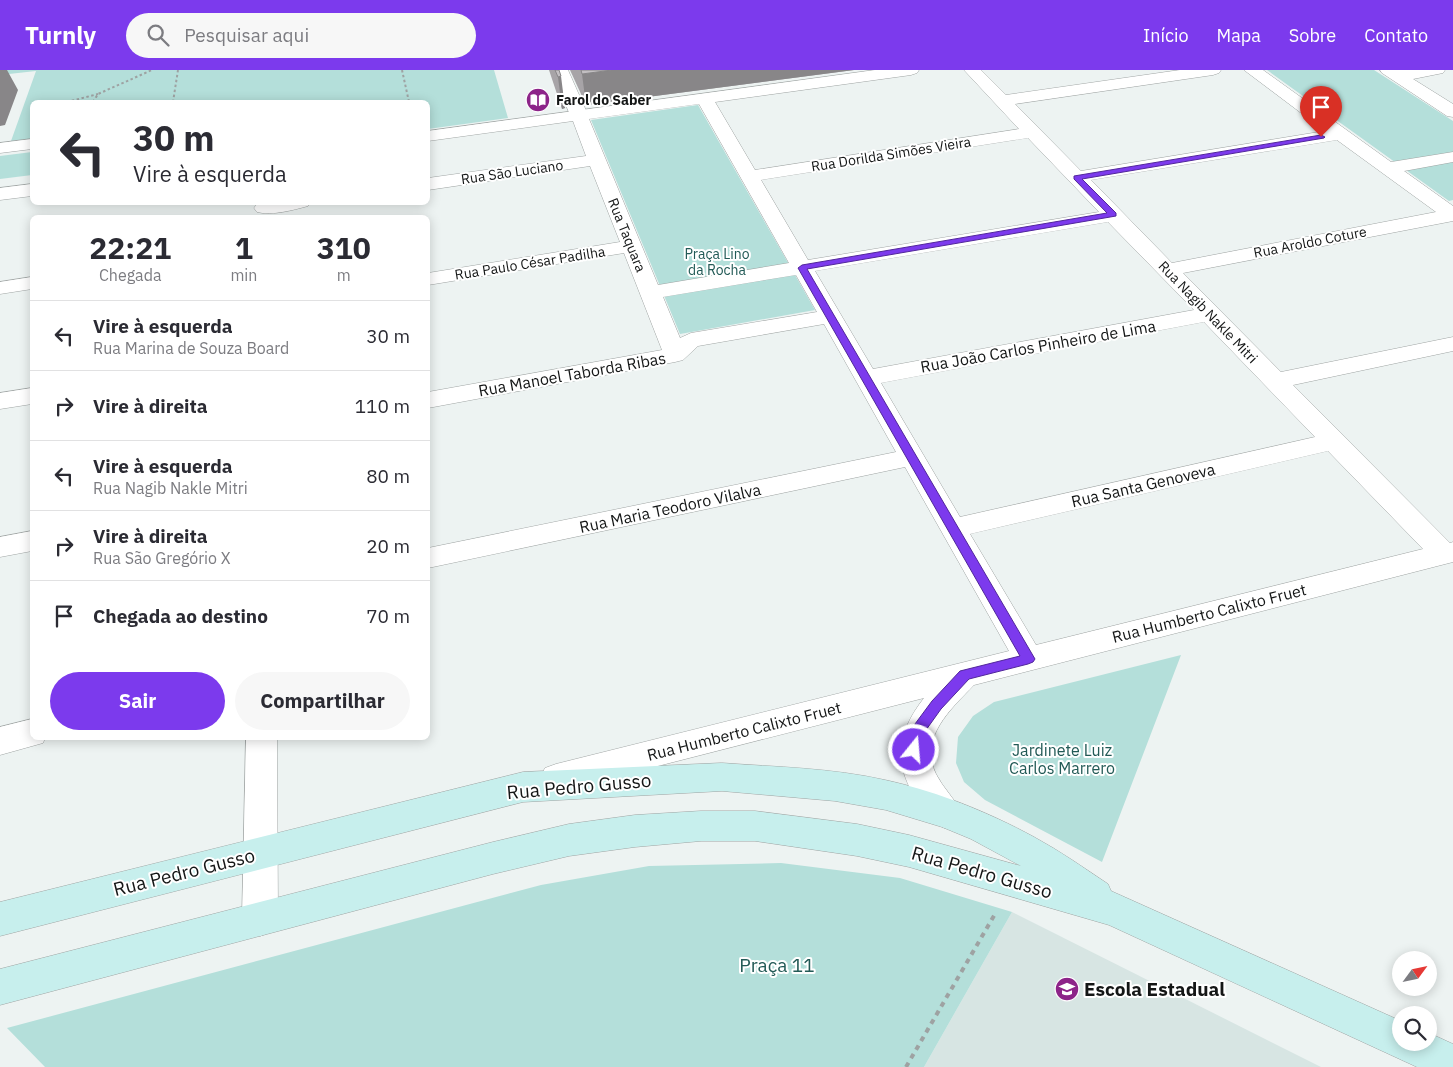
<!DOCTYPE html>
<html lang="pt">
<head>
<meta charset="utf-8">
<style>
  :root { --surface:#fff; --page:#f7f7f7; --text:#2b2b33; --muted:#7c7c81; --line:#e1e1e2; --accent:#7c3aed }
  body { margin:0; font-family:"IBM Plex Sans",sans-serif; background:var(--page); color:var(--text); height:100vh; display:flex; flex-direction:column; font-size:19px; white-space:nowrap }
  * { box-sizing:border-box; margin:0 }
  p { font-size:16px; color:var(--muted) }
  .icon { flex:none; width:28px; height:28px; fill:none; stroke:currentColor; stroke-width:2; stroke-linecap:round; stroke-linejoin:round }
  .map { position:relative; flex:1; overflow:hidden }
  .sheet { position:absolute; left:30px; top:145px; width:400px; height:525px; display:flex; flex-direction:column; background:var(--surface); border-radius:8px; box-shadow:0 2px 12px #0003 }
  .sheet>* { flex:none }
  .guide { position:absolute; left:30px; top:30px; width:400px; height:105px; border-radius:8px; box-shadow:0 2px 12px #0003; background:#fff; color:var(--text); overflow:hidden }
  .needle { width:32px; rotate:57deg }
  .fabs { position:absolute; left:1392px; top:881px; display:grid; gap:10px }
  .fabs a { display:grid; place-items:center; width:45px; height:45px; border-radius:50%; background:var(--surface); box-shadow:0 2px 12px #0003; font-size:25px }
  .pin { position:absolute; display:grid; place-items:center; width:42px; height:42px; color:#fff; margin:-51px -21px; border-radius:50% 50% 50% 0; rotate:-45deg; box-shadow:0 0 5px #0007 }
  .pin .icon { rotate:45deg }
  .me { position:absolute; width:55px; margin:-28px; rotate:17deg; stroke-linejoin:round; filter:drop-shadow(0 0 4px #0008) }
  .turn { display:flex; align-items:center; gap:18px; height:105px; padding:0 20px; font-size:22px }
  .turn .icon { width:65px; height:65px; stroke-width:2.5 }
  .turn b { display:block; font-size:35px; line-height:42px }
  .eta { display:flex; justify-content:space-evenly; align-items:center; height:85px; text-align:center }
  .eta b { font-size:30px; font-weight:700; line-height:35px }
  .cta { display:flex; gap:10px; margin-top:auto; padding:10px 20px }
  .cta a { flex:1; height:58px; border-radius:30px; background:var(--accent); color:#fff; font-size:20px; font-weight:700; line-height:58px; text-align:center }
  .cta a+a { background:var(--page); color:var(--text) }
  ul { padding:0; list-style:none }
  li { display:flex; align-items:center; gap:15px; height:70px; padding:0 20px; border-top:1px solid var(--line) }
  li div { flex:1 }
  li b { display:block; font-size:19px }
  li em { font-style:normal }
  header { display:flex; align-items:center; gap:30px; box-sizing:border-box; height:70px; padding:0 25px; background:var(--accent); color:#fff }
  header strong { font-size:24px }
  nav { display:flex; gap:28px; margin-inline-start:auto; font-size:18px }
  .search { width:350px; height:45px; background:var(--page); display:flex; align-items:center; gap:12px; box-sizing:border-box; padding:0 18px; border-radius:28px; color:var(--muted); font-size:19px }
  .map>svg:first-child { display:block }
</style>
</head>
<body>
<header>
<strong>Turnly</strong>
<div class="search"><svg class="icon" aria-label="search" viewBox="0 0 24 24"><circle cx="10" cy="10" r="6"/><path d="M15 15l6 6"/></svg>Pesquisar aqui</div>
<nav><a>Início</a><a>Mapa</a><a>Sobre</a><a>Contato</a></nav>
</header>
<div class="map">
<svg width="1453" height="997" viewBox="0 0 1453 997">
  <rect width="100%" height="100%" fill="#edf3f2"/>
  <path fill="#d7e5e3" d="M 1012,842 L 1321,997 L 924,997 Z"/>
  <path fill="#b4dfda" d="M 0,0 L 494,0 L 508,48 L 428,59 L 428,32 L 32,32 L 32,69 L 11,71 L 36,1 L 0,5 Z
    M 1267,0 L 1374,0 L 1453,51 L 1453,130 L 1449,131 Z
    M 698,35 L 815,240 L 680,264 L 591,50 Z
    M 32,82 L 32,105 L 0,109 L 0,86 Z
    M 1181,585 L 1102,792 L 985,730 L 964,712 L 956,693 L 958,667 L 973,646 L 994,632 Z
    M 781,793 L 900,808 L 1012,842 L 924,997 L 45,997 L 7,958 L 541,815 L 649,796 Z"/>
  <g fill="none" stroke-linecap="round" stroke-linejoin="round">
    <g stroke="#9fa4a3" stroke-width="1">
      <path id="pedestrian" d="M 552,0 L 568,0 L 588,45 L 585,49 L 579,50 L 573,49 L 570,45 Z"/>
    </g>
    <g stroke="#9fa4a3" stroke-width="1">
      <path id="minor" d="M 875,0 L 919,0 L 917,3 L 911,5 L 715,32 L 755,100 L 1019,59 L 964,0 L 981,0 L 1006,25 L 1180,0 L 1221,0 L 1219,3 L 1213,5 L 1015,34 L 1081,101 L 1325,61 L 1244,0 L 1263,0 L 1391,92 L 1453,82 L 1453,92 L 1404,101 L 1453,136 L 1453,151 L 1183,203 L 1281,302 L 1453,267 L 1453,281 L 1293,315 L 1450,473 L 1453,472 L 1453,492 L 974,615 C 951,639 918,668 936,704 C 943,718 955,729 962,743 L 957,754 L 945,758 C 931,753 926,745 918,732 C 893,694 896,664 924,628 L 556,722 L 545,718 L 540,708 L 545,698 L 556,694 L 1009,581 L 905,397 L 428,498 L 428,478 L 896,382 L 824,254 L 698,276 L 683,290 L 675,292 L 428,338 L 428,322 L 662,280 L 624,183 L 428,215 L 428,203 L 620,172 L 590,96 L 428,120 L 428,108 L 586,86 L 573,51 L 428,71 L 428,61 ZM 699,34 L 789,193 L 658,215 L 589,49 ZM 1028,68 L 1099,142 L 808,190 L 761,110 ZM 1337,70 L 1436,142 L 1172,193 L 1091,110 ZM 1108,152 L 1194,240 L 873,299 L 815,201 ZM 796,205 L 817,242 L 691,263 L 680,268 L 663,227 ZM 1204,252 L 1315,367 L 960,447 L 881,313 ZM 1328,381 L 1423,479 L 1036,575 L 970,464 Z
        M 1380,0 L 1445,0 L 1443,3 L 1413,9 L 1453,34 L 1453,47 L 1447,46 L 1382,3 Z
        M 32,69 L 32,79 L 0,83 L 0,73 Z
        M 32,114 L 32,126 L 0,130 L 0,118 Z
        M 263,132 L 310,132 L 308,136 C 293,140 272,146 257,142 L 254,138 L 257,134 Z
        M 32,207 L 32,219 L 0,224 L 0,212 Z
        M 32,318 L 32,334 L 0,339 L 0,323 Z
        M 32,461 L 32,481 L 0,487 L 0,467 Z
        M 32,649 L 32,668 L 45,668 L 43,673 L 0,685 L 0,657 Z
        M 246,668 L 277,668 L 278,849 L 273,861 L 260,866 L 247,861 L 242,849 Z"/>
    </g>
    <g stroke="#9fa4a3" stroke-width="1">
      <path id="secondary" d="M 722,693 C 776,697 832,698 885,710 C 936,721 988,742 1034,767 C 1060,781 1084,798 1108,814 L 1111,821 L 1401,951 L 1401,972 L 1429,972 L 1429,963 L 1453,974 L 1453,997 L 1417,997 L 1109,855 L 909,797 L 857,786 L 755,771 L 701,771 L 635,777 L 569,786 L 493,804 L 0,935 L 0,899 L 493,772 L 569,754 L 635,745 L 701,741 L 755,741 L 857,754 L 909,765 L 1021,796 L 971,769 L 942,757 L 886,740 L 835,731 L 722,721 L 523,732 L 0,866 L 0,832 L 523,702 Z"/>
    </g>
    <path stroke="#9ea2a2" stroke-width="2" stroke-dasharray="2.5 2.5" stroke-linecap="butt" d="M 402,0 L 409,32
      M 67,32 L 98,24
      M 93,32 L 98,24 L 152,0
      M 173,32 L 178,0"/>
    <path stroke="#9ea2a2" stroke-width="4" stroke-dasharray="5 5" stroke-linecap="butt" d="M 906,997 L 995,844"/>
    <use href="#pedestrian" fill="#fff" fill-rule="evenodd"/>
    <use href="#minor" fill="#fff" fill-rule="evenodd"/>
    <use href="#secondary" fill="#c7efed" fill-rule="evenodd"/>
  </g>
  <path fill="#a7a4a7" d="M 549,0 L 559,0 L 565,38 L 562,39 Z
    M 570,0 L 854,0 L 586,35 Z"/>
  <path fill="#888688" d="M 0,0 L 7,0 L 18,20 L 5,55 L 0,56 Z
    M 612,0 L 854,0 L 586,35 L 582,4 Z
    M 561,6 L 565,38 L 562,39 L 558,7 Z"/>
  <path fill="#c2bfc2" stroke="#888688" d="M 555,0 L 559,0 L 561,6 L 558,7 Z
    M 581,0 L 612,0 L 582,4 Z"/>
  <path fill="#7c3aed" stroke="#51269a" d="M 1321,65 L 1325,67 L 1324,68 L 1082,109 L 1116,143 L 1116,146 L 807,199 L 1035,589 L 1033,592 L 1028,594 L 969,609 L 941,639 L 926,660 L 918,684 L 914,686 L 909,684 L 907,680 L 915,654 L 932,631 L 960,601 L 1020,586 L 798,198 L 802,195 L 1107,143 L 1074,109 L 1074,106 Z"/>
  <defs>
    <g id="library-disc" transform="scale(1.25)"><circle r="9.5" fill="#8d2489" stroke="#fff"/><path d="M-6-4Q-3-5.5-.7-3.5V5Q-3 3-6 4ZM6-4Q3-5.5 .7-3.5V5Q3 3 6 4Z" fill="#fff"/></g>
    <g id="school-disc" transform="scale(1.25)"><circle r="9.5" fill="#8d2489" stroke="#fff"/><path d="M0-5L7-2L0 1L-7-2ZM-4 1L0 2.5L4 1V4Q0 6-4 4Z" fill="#fff"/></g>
  </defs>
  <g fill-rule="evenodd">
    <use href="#library-disc" x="538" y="30"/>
    <use href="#school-disc" x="1067" y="919"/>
  </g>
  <g text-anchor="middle" stroke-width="4" stroke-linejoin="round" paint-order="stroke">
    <g font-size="14" font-weight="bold" fill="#141616" stroke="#fff" text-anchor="start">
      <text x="556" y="35">Farol do Saber</text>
    </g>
    <g font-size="14" fill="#141616" stroke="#fff">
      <text transform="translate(891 84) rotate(-9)" y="5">Rua Dorilda Simões Vieira</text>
      <text transform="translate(512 102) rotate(-8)" y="5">Rua São Luciano</text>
      <text transform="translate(627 165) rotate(68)" y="5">Rua Taquara</text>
      <text transform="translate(1310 172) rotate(-11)" y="5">Rua Aroldo Coture</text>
      <text transform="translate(530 193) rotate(-9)" y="5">Rua Paulo César Padilha</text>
      <text transform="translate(1208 242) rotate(46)" y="5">Rua Nagib Nakle Mitri</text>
    </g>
    <g font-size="14" fill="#225a56" stroke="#fff">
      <text x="717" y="189">Praça Lino<tspan x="717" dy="16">da Rocha</tspan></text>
    </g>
    <g font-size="16" fill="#141616" stroke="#fff">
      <text transform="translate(1038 276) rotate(-10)" y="6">Rua João Carlos Pinheiro de Lima</text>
      <text transform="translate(572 304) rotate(-10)" y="6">Rua Manoel Taborda Ribas</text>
      <text transform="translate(1143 415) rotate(-13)" y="6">Rua Santa Genoveva</text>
      <text transform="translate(670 438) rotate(-12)" y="6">Rua Maria Teodoro Vilalva</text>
      <text transform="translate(1209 543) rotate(-14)" y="6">Rua Humberto Calixto Fruet</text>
      <text transform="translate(744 661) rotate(-14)" y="6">Rua Humberto Calixto Fruet</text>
    </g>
    <g font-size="16" fill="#225a56" stroke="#fff">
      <text x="1062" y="686">Jardinete Luiz<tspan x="1062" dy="18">Carlos Marrero</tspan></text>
    </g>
    <g font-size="19" fill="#141616" stroke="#fff">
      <text transform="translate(579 716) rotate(-5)" y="7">Rua Pedro Gusso</text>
      <text transform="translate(184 802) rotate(-14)" y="7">Rua Pedro Gusso</text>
      <text transform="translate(982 802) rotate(16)" y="7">Rua Pedro Gusso</text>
    </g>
    <g font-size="19" fill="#225a56" stroke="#fff">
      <text x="777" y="902">Praça 11</text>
    </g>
    <g font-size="19" font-weight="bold" fill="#141616" stroke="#fff" text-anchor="start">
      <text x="1084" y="926">Escola Estadual</text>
    </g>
  </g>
</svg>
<div class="fabs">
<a><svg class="needle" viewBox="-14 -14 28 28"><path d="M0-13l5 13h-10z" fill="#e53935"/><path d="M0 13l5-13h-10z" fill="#7c7c81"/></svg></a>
<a><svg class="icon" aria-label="search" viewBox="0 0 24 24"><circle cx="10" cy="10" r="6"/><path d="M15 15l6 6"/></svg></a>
</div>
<div class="pin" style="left:1321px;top:67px;background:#d93025"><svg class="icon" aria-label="arrive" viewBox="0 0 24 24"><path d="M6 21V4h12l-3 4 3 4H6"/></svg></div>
<svg class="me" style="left:914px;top:680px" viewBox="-20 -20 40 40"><circle r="17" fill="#7c3aed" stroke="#fff" stroke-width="3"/><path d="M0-11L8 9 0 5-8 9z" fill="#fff"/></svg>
<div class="guide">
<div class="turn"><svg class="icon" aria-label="left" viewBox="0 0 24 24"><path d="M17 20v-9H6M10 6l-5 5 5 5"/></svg><div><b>30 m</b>Vire à esquerda</div></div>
</div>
<section class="sheet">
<div class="eta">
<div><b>22:21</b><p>Chegada</p></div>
<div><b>1</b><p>min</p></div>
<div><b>310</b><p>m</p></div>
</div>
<ul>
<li><svg class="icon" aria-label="left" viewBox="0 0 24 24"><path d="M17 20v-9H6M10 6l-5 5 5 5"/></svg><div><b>Vire à esquerda</b><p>Rua Marina de Souza Board</p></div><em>30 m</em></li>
<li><svg class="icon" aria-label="right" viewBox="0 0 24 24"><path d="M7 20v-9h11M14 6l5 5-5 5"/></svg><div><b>Vire à direita</b></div><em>110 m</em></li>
<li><svg class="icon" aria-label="left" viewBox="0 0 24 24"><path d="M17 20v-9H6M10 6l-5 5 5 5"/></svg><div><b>Vire à esquerda</b><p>Rua Nagib Nakle Mitri</p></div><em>80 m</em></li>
<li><svg class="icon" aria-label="right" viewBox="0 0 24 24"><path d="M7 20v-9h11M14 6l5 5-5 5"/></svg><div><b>Vire à direita</b><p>Rua São Gregório X</p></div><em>20 m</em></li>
<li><svg class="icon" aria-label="arrive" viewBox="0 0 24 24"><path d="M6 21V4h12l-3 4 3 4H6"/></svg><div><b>Chegada ao destino</b></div><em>70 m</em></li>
</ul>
<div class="cta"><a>Sair</a><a>Compartilhar</a></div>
</section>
</div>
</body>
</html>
